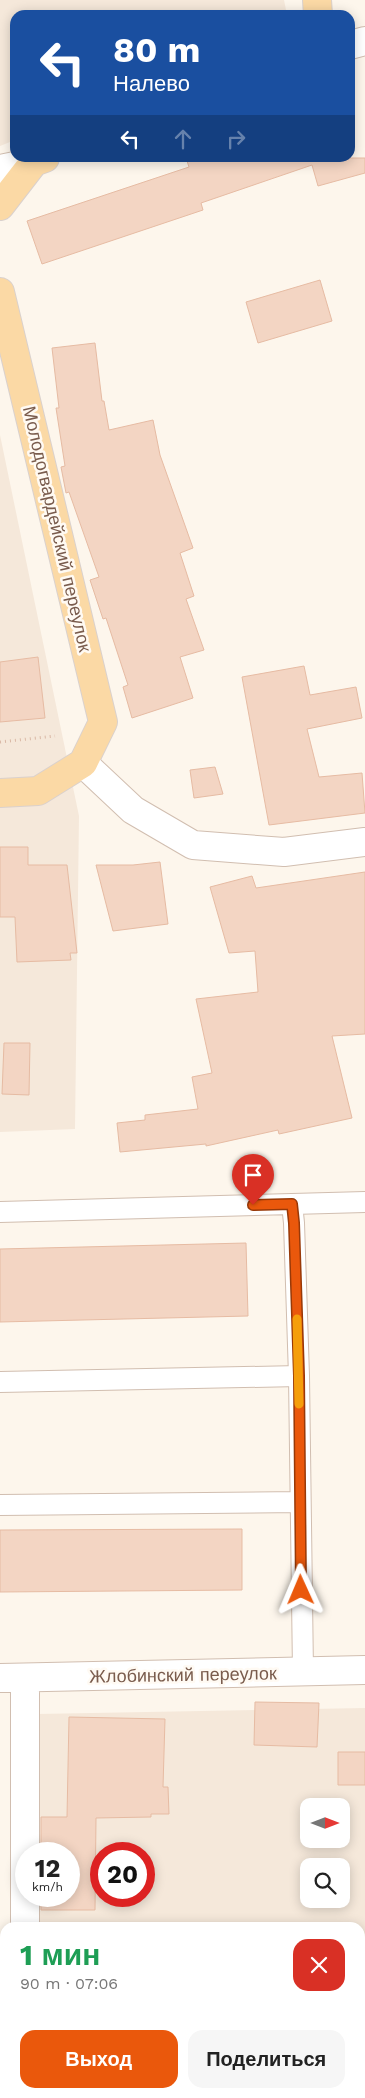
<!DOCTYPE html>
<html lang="ru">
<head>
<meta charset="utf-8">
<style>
  :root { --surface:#fff; --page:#f6f6f6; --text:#222; --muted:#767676; --accent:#ea580c }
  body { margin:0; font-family:"Work Sans",sans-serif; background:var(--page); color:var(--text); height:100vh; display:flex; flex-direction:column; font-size:19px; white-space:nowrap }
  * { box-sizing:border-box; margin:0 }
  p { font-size:16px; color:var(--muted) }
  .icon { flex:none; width:28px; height:28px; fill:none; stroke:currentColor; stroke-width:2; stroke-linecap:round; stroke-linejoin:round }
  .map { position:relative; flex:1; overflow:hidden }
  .side { position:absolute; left:0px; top:1922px; width:365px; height:176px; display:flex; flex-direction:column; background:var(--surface); border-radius:15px 15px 0 0; box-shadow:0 2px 12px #0003 }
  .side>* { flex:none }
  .hud { position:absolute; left:10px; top:10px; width:345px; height:152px; border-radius:15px; box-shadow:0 2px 12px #0003; background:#1a4fa0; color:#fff; overflow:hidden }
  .needle { width:32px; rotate:90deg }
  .tools { position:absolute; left:300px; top:1798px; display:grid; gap:10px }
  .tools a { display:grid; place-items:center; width:50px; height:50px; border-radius:10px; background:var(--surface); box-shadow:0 2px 12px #0003; font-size:25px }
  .speed { position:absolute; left:15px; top:1842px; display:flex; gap:10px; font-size:25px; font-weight:700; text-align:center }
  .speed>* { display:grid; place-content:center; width:65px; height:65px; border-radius:50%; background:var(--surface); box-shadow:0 2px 12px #0003; line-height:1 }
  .speed small { font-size:12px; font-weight:400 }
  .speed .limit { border:8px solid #d22; background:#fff; color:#111 }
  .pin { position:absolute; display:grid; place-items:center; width:42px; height:42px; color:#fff; margin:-51px -21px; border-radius:50% 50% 50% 0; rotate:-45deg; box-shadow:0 0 5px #0007 }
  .pin .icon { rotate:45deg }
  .me { position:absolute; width:55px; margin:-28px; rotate:359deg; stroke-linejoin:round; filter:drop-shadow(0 0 4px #0008) }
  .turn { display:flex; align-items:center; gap:18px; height:105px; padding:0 20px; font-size:22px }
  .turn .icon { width:65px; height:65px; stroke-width:2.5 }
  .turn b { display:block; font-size:35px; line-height:42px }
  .lanes { display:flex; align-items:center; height:48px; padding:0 20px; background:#0003; justify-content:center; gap:25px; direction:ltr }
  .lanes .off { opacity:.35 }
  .round { display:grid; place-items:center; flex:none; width:52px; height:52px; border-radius:15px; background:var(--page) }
  .summary { display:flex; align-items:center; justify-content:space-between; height:85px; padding:0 20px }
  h1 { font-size:30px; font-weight:700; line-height:38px; color:#1e9e55 }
  .primary-button { display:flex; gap:10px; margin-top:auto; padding:10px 20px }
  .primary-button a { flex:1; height:58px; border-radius:15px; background:var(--accent); color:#fff; font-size:20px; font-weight:700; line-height:58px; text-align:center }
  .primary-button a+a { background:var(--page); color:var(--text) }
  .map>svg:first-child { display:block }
</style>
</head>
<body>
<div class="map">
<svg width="365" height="2098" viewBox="0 0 365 2098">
  <rect width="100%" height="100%" fill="#fdf6ec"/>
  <path fill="#f5e8da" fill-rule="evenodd" d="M 0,0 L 284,0 L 287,15 L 15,15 L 15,140 L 0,146 Z
    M 0,435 L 79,816 L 75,1129 L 0,1132 Z
    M 365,1708 L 365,2098 L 29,2098 L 29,2094 L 360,2094 L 360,1928 L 33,1927 L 33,1896 L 69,1896 L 69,1854 L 34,1854 L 37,1714 ZM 309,1806 L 341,1806 L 341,1839 L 309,1839 ZM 101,1854 L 144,1854 L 144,1896 L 101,1896 ZM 309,1866 L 341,1866 L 341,1899 L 309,1899 Z"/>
  <path fill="#f3d5c3" stroke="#e6bba3" d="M 186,158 L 365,158 L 365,173 L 318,186 L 312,165 L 201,203 L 203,210 L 42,264 L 27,221 L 189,167 Z
    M 320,280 L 332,321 L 258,343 L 246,302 Z
    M 95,343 L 102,401 L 104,401 L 109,430 L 153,420 L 160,455 L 193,548 L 180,553 L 194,596 L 186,599 L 204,650 L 180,657 L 193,698 L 132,718 L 123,687 L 128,685 L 106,618 L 103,619 L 90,580 L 99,577 L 69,492 L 66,493 L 61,467 L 65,466 L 56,408 L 59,408 L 52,348 Z
    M 38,657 L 45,718 L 0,722 L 0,662 Z
    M 304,666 L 310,695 L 356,687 L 362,718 L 307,729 L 319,777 L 362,773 L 365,813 L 269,825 L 242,677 Z
    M 215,767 L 223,794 L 194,798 L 190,770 Z
    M 0,847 L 28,847 L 28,865 L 67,865 L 77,953 L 70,953 L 71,960 L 17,962 L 15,917 L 0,917 Z
    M 160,862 L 168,924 L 113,931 L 96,865 L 133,865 Z
    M 365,872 L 365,1034 L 332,1036 L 352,1118 L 279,1134 L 278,1130 L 206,1146 L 206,1144 L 120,1152 L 117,1123 L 145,1120 L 145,1115 L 198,1109 L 192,1077 L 212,1073 L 196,999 L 258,992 L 255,951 L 229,953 L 210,887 L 252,876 L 256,888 Z
    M 4,1043 L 30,1043 L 29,1095 L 2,1094 Z
    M 246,1243 L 248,1316 L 0,1322 L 0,1249 Z
    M 242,1529 L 242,1590 L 0,1592 L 0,1530 Z
    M 255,1702 L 319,1703 L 317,1747 L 254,1745 Z
    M 69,1717 L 165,1719 L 163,1787 L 168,1787 L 169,1814 L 151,1814 L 151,1817 L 96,1818 L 95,1910 L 41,1910 L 41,1896 L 69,1896 L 69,1854 L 41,1854 L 41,1817 L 67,1817 Z
    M 338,1752 L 365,1752 L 365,1785 L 338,1785 Z"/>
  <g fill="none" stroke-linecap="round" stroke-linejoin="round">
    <g stroke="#d1beb0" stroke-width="22">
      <path id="lane" d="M 292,1204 L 365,1202
        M 0,1212 L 292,1204 L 294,1223 L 299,1376 L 303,1672
        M 0,1382 L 299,1376
        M 0,1505 L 300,1502"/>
    </g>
    <g stroke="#d1beb0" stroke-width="30">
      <path id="street" d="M 350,45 L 365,41
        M 0,169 L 34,162
        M 83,763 L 133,810 L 193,845 L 284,852 L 365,842
        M 0,1678 L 365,1670
        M 25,1678 L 25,1928
        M 26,2094 L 26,2098"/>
    </g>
    <g stroke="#dad1cd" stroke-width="30">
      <path id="primary" d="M 317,0 L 318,15
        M 0,206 L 34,162 L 45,158
        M 0,292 L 103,722 L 83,763 L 38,791 L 0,793"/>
    </g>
    <path stroke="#d9b8a5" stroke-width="3" stroke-dasharray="1 4" stroke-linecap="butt" d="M 0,742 L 55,736"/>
    <use href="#lane" stroke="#fff" stroke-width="20"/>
    <use href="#street" stroke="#fff" stroke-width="28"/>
    <use href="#primary" stroke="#fbd9a5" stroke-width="28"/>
  </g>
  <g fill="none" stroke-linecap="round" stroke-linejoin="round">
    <g stroke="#983908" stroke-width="12">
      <path id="route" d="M 253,1205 L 292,1204 L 294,1223 L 299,1376 L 301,1590"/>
    </g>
    <use href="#route" stroke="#ea580c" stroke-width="9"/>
    <path stroke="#f59e0b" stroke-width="9" d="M 297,1319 L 299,1404"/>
  </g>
  <g text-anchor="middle" stroke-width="5" stroke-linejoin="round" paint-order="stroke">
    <g font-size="18" fill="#7a5c4d" stroke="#fffaf3">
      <text transform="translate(57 529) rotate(77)" y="6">Молодогвардейский переулок</text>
      <text transform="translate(183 1675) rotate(-1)" y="6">Жлобинский переулок</text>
    </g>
  </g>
</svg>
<div class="tools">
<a><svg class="needle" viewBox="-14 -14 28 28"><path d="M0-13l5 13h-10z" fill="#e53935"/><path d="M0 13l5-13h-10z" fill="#767676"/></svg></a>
<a><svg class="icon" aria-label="search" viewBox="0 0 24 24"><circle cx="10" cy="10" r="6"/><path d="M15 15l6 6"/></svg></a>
</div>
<div class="speed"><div>12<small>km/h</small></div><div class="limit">20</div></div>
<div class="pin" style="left:253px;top:1205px;background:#d93025"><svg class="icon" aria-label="arrive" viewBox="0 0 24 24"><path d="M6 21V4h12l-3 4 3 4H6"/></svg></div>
<svg class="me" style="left:301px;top:1590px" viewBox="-20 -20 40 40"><path d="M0-17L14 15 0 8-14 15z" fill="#ea580c" stroke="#fff" stroke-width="4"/></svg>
<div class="hud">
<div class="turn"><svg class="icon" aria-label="left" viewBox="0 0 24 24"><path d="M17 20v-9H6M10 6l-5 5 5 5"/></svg><div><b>80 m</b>Налево</div></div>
<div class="lanes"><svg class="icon" aria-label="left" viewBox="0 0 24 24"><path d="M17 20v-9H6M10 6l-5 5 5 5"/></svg><svg class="icon off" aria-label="ahead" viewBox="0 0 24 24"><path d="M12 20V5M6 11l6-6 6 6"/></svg><svg class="icon off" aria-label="right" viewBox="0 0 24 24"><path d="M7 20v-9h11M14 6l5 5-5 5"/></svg></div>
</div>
<section class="side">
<div class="summary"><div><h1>1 мин</h1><p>90 m · 07:06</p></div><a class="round" style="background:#d93025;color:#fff"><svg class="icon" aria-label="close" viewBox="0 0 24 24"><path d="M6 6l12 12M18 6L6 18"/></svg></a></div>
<div class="primary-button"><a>Выход</a><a>Поделиться</a></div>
</section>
</div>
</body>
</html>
